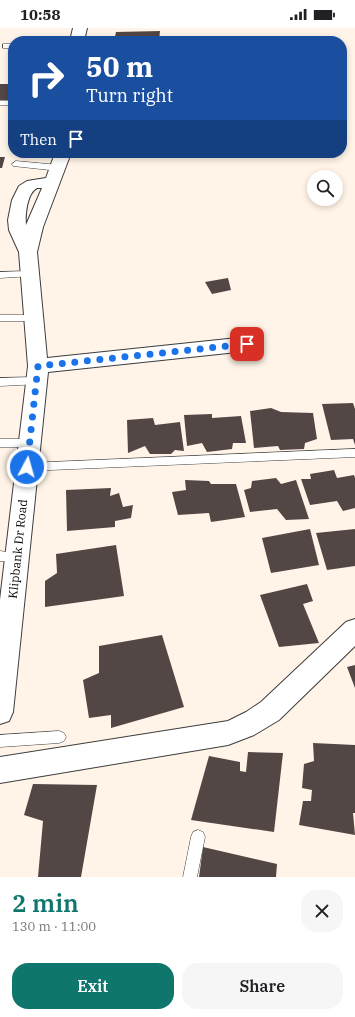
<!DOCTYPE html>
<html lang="en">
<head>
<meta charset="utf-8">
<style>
  :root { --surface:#fff; --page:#f6f6f6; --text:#202124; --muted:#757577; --accent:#0f766e }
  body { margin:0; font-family:"IBM Plex Serif",serif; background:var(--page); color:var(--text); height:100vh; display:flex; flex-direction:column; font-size:15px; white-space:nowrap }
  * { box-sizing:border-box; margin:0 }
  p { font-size:13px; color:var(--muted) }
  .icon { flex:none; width:22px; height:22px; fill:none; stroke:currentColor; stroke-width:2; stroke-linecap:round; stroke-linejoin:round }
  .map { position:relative; height:849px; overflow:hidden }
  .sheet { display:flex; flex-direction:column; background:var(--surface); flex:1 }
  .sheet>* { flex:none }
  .banner { position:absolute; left:8px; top:8px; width:339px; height:122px; border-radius:16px; box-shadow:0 2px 6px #0003; background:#1a4fa0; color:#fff; overflow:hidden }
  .buttons { position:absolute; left:307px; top:142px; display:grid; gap:8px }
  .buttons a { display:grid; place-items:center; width:36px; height:36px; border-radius:50%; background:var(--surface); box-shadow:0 2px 6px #0003; font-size:20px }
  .pin { position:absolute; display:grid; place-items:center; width:34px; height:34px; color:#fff; margin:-17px; border-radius:8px; box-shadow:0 2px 6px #0006 }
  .me { position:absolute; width:44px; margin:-22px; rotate:6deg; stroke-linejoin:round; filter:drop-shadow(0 0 3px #0008) }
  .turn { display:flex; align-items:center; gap:14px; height:84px; padding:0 12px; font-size:18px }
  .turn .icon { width:52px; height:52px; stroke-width:2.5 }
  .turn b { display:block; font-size:28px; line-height:34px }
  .then { display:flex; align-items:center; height:38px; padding:0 12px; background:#0003; gap:8px; font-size:15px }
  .round { display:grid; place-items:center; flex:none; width:42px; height:42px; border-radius:16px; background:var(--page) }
  .overview { display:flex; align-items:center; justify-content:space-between; height:68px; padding:0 12px }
  h1 { font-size:24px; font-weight:600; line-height:30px; color:var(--accent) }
  .cta { display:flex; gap:8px; margin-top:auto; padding:8px 12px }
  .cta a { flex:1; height:46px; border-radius:16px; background:var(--accent); color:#fff; font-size:16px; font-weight:600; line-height:46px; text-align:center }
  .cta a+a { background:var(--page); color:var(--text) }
  .status { display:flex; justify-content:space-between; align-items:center; height:28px; padding:0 20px; background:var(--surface); direction:ltr }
  .status svg { height:11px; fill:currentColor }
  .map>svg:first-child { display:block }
</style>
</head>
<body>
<div class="status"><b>10:58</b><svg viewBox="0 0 49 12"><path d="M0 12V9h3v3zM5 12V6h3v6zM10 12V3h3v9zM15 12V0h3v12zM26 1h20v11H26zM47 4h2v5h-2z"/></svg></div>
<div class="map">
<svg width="355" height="849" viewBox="0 0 355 849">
  <rect width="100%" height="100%" fill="#fff4e7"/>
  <path fill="#534746" d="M 160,3 L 159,13 L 114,13 L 116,4 Z
    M 0,56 L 13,56 L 13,72 L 0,72 Z
    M 0,129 L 5,129 L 2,140 L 0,140 Z
    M 228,250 L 231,262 L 212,266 L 205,254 Z
    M 353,375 L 355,381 L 355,417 L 353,411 L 331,412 L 322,376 Z
    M 271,380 L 281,384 L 313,385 L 317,411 L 305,415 L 304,421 L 280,422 L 278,418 L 254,420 L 250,383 Z
    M 212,386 L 212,390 L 241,388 L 246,415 L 233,415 L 232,421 L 207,424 L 202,415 L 187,418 L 184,387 Z
    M 153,390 L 155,397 L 180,394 L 184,423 L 175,422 L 171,426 L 150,426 L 145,418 L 128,425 L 127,392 Z
    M 334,442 L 337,450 L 354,447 L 355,450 L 355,480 L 343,483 L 337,473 L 310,477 L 301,451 L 311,451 L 310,446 Z
    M 276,450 L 281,456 L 296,452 L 309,491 L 286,492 L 277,481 L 250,484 L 244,462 L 251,460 L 252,453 Z
    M 185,452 L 209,453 L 211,456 L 236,456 L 245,489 L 211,494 L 209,485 L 178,487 L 172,464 L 186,462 Z
    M 111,460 L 110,468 L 119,465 L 123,479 L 133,477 L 131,490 L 115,493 L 115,499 L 67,503 L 66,462 Z
    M 310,501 L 319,537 L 271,545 L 262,510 Z
    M 355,501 L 355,538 L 327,542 L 316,505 Z
    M 116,517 L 124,568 L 45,579 L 45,553 L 57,545 L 56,526 Z
    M 307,556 L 313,573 L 303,576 L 319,615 L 279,619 L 260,567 Z
    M 162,607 L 184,679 L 111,700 L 111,687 L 89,690 L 83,652 L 99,645 L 99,618 Z
    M 355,637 L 355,660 L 347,639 Z
    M 313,715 L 355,717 L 355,785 L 353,785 L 355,807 L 299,797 L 303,773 L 311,773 L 312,762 L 302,760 L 304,736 L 314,733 Z
    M 248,724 L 283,725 L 274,804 L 191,792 L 209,728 L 240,734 L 240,743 L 246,744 Z
    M 33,756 L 97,757 L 81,849 L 38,849 L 43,793 L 24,787 Z
    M 203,819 L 277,836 L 276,849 L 199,849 Z"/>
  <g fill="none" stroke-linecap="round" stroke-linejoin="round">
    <g stroke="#3d3d3d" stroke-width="1">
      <path id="service" d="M 3,16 L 13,16 L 13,20 L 3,20 Z
        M 0,73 L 13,73 L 13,77 L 0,77 Z
        M 16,133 L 59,137 L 63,140 L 59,143 L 13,138 L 12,136 Z
        M 29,243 L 32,244 L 34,246 L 32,248 L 0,250 L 0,244 Z
        M 0,287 L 34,287 L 39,290 L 34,293 L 0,293 Z
        M 36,349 L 40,350 L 41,353 L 40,356 L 0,358 L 0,350 Z
        M 0,411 L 30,411 L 34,412 L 35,415 L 34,418 L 30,419 L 0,419 Z
        M 355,421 L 355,429 L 27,443 L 23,442 L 21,439 L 23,436 L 27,435 Z
        M 0,523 L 21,526 L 23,529 L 21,532 L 17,534 L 0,533 Z
        M 59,703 L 64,705 L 66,709 L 64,713 L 59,715 L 0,719 L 0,707 Z
        M 198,802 L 203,804 L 205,809 L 197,849 L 183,849 L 191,809 L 193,804 Z"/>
    </g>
    <g stroke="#3d3d3d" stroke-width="2">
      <path id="minor" d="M 73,0 L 87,0 L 84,13 L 70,13 Z
        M 55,125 L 71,125 L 43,199 L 37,224 L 47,330 L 247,309 L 254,311 L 257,316 L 254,321 L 247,323 L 48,344 L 13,684 L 9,693 L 0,696 L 0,572 L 28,338 L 19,224 L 9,202 L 8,192 L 12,172 L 19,158 L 27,153 L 46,150 ZM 37,160 L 42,160 L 26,197 C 25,187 27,165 37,160 Z
        M 355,591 L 355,618 L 279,692 L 254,707 L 228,717 L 0,755 L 0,729 L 228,693 L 246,684 L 261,674 L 346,594 Z"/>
    </g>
    <use href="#service" fill="#fff" fill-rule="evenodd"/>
    <use href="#minor" fill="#fff" fill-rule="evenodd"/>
  </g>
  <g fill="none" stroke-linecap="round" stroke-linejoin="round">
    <path stroke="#1a73e8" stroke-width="7" stroke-dasharray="0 12.6" d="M 27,439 L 38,338 L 247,316"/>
  </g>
  <g text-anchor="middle" stroke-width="4" stroke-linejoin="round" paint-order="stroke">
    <g font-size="12" fill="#0a0a0a" stroke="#fff">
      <text transform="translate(18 521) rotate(-84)" y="4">Klipbank Dr Road</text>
    </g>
  </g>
</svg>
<div class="buttons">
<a><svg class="icon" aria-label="search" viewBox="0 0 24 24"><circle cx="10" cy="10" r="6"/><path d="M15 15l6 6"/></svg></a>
</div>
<div class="pin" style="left:247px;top:316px;background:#d93025"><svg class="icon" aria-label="arrive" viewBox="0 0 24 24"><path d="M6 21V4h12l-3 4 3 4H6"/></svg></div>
<svg class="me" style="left:27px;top:439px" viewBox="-20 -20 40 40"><circle r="17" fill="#1a73e8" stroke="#fff" stroke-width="3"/><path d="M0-11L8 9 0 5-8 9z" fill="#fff"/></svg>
<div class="banner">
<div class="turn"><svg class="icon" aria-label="right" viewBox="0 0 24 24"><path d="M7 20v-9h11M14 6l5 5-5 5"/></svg><div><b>50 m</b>Turn right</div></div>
<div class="then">Then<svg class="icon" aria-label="arrive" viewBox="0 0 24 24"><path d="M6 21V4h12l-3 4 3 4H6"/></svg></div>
</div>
</div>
<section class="sheet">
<div class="overview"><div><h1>2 min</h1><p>130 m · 11:00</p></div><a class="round"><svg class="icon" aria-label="close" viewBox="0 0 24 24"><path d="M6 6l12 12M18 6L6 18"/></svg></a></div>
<div class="cta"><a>Exit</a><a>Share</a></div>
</section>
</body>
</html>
